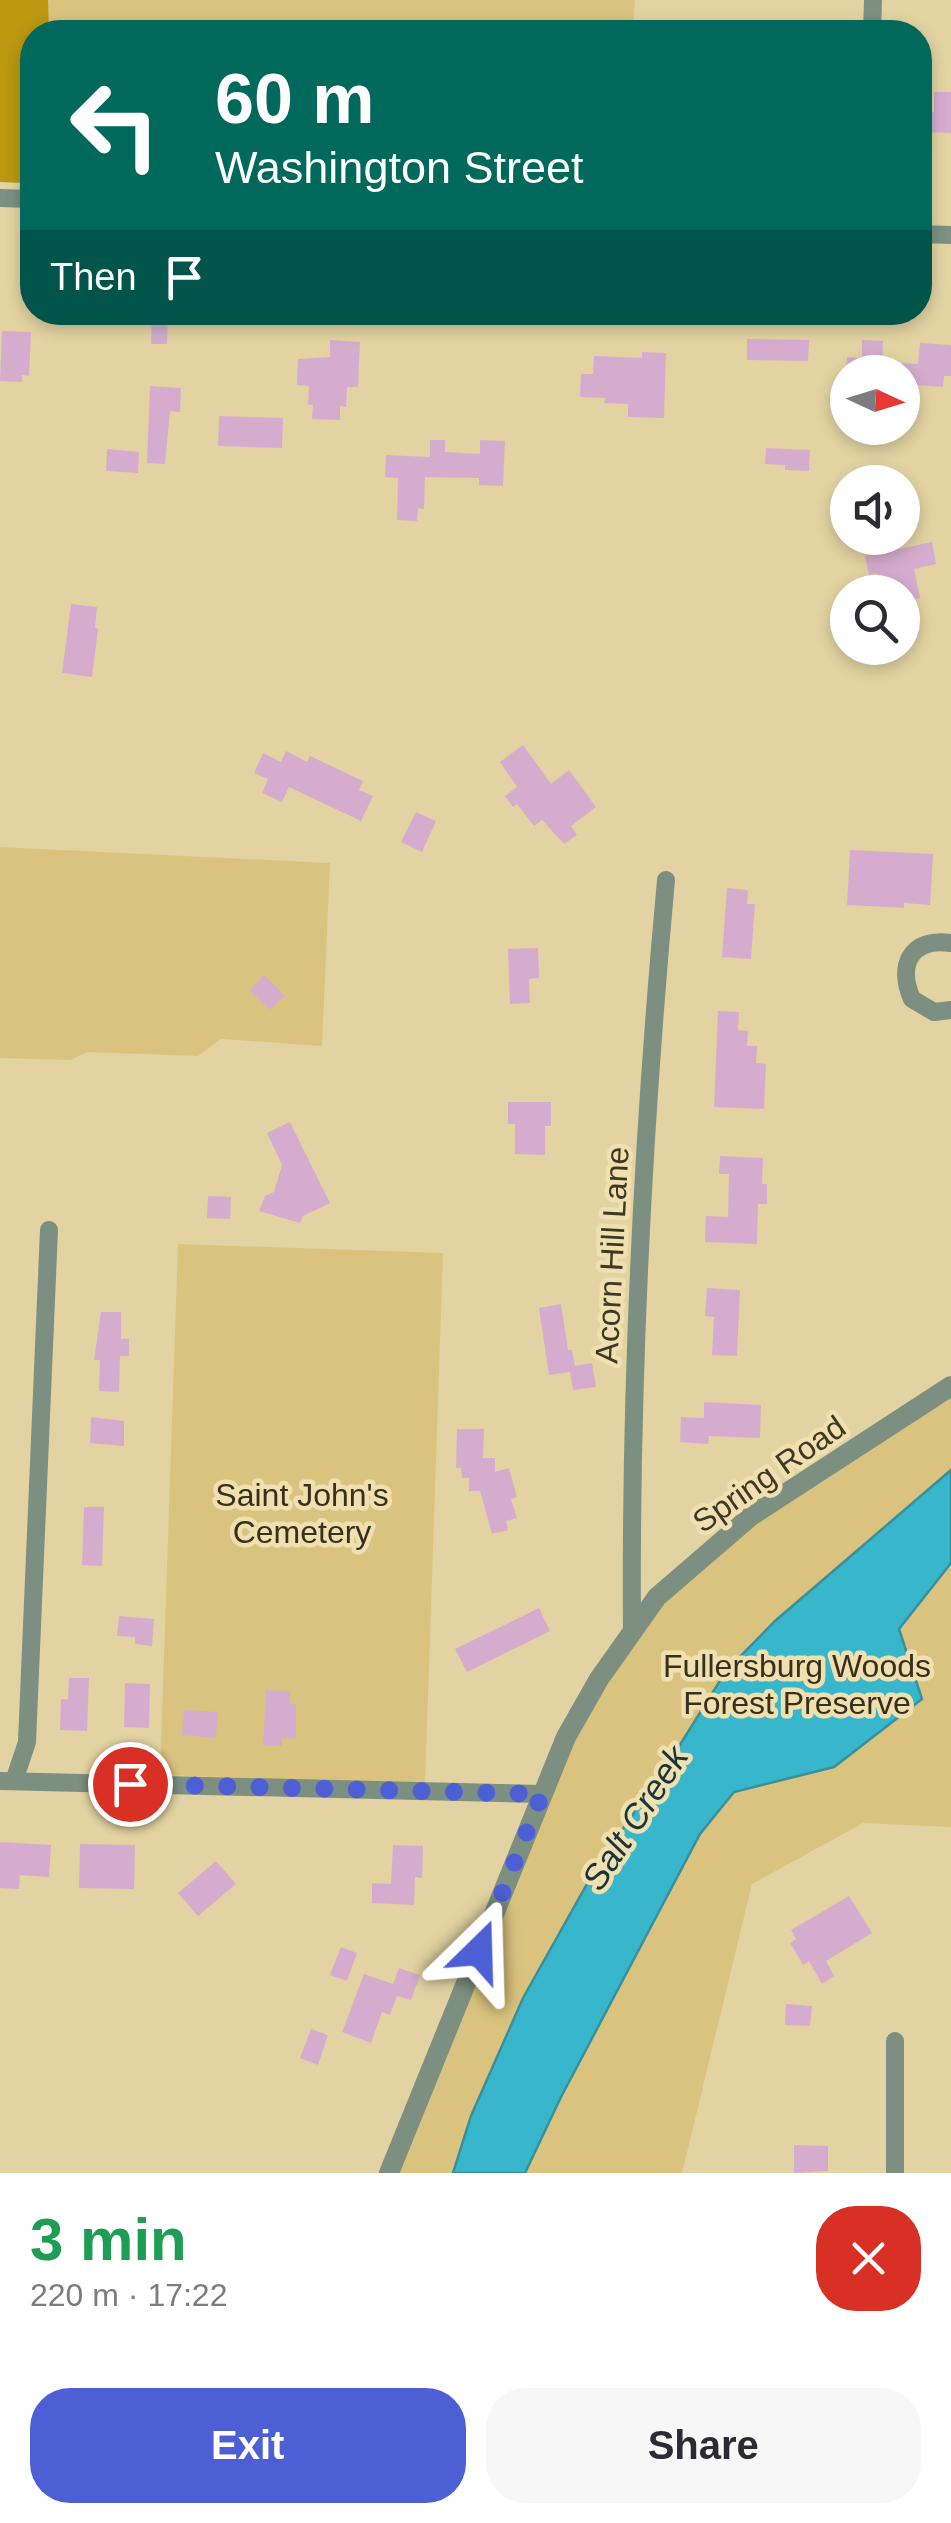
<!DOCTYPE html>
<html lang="en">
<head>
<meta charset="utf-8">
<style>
  :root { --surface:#fff; --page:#f7f7f7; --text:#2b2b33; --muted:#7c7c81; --accent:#4d5fd4 }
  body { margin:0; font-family:Helvetica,sans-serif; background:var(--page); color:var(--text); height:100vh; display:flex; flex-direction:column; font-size:38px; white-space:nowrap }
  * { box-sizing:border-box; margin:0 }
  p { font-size:32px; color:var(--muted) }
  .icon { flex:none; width:55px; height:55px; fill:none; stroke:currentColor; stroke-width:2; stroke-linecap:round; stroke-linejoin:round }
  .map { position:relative; height:2173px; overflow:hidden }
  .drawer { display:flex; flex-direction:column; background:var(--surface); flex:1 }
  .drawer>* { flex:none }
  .guide { position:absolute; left:20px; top:20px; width:912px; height:305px; border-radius:40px; box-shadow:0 5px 15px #0003; background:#00695c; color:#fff; overflow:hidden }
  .needle { width:65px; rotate:94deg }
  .buttons { position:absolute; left:830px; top:355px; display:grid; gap:20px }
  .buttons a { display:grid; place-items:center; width:90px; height:90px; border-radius:50%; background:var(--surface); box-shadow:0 5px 15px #0003; font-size:50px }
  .pin { position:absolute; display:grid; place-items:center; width:85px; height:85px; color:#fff; margin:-42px; border:5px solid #fff; border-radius:50%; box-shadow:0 2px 10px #0007 }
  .me { position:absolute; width:110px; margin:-55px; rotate:22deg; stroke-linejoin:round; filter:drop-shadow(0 0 8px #0008) }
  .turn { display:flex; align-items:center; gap:35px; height:210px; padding:0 30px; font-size:45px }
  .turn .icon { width:130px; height:130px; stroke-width:2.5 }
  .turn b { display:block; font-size:70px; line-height:85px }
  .then { display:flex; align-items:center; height:95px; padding:0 30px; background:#0003; gap:20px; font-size:38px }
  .round { display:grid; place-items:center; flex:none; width:105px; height:105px; border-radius:40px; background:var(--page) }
  .overview { display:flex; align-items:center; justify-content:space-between; height:170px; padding:0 30px }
  h1 { font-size:60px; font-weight:700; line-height:75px; color:#1e9e55 }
  .button { display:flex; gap:20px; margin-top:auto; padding:20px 30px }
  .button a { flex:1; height:115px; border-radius:40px; background:var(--accent); color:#fff; font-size:40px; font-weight:700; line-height:115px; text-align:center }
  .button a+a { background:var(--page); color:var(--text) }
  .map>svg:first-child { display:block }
</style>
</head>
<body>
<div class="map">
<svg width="951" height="2173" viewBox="0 0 951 2173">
  <rect width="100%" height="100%" fill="#e3d3a2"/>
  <path fill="#dac37e" d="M 25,0 L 635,0 L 633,32 L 32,32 L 32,191 L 19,190 Z
    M 0,847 L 330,863 L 322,1046 L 221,1039 L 198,1056 L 87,1052 L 70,1060 L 0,1058 Z
    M 178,1244 L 443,1253 L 425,1784 L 160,1775 Z
    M 951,1393 L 951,1827 L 863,1823 L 752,1884 L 682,2173 L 397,2173 L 572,1737 L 662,1599 L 746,1527 Z"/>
  <path fill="#bb9810" d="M 0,0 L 48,0 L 49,32 L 32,32 L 32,110 L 23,183 L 0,182 Z"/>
  <path fill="#38b6cc" stroke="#3a909a" stroke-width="2.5" d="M 951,1470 L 951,1563 L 899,1629 L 922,1699 L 834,1767 L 734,1792 L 700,1834 L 561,2097 L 525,2173 L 453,2173 L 471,2116 L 523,1998 L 596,1868 L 673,1756 L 726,1671 L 775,1621 Z"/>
  <path fill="#d6acce" d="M 934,92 L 951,92 L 951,133 L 927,132 L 927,112 L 934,112 Z
    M 152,312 L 168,312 L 167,344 L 151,344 Z
    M 2,331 L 31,332 L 29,376 L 22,375 L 22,382 L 0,381 Z
    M 747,339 L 809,340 L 808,361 L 747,360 Z
    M 330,340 L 360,342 L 358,387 L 347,387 L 346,407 L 340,406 L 340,420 L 312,419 L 313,405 L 308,405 L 309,386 L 297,385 L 298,359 L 330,357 Z
    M 862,340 L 883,341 L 882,372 L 846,372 L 847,357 L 862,358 Z
    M 920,343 L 951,345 L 951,376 L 944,376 L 943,387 L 902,384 L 902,363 L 918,364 Z
    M 642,352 L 666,353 L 664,418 L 628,417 L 628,404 L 604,403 L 605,398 L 580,397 L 581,374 L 593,374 L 594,356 L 642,358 Z
    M 150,386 L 181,388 L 180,412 L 170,411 L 165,464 L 147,463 Z
    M 219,416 L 283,418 L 282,448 L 218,446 Z
    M 430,440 L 445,440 L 445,452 L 480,454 L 480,440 L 505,441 L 503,486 L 479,485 L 479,478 L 425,477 L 424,509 L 418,508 L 417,521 L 397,520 L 398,478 L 385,477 L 386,455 L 430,457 Z
    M 766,448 L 810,450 L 809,471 L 785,470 L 785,465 L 765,464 Z
    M 107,449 L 139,452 L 138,473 L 106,471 Z
    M 932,542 L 936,564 L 914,569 L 920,598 L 902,602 L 902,592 L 881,592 L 877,573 L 869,575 L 865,556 Z
    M 71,604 L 97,607 L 95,628 L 98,629 L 92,677 L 62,673 Z
    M 523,745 L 551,784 L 569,770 L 596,807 L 571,826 L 577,835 L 564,844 L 542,820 L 534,826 L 517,804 L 513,807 L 505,796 L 517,787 L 500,762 Z
    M 286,751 L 307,762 L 310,756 L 363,781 L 359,790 L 373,796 L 361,821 L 289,787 L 282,802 L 262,793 L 268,779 L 254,773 L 263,753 L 281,762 Z
    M 416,812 L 436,821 L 422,852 L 401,842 Z
    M 850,850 L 933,854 L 930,905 L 904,903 L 904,908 L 847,905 Z
    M 727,888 L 748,890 L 747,904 L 755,904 L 751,959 L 722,957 Z
    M 538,948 L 539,978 L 529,979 L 530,1003 L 510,1004 L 508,949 Z
    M 264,975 L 285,996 L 270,1010 L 250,990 Z
    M 718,1011 L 739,1012 L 738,1030 L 748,1031 L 747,1046 L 757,1046 L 756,1063 L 766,1064 L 764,1109 L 714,1107 Z
    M 508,1102 L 551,1102 L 551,1126 L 545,1126 L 545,1155 L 515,1154 L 515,1124 L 508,1124 Z
    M 290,1122 L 330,1203 L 303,1216 L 300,1223 L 259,1211 L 265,1196 L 274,1192 L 282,1165 L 267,1133 Z
    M 720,1156 L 763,1158 L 762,1184 L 767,1184 L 767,1204 L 758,1204 L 757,1244 L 705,1242 L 706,1216 L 728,1217 L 729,1174 L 719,1174 Z
    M 208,1196 L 231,1197 L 230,1219 L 207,1218 Z
    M 707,1288 L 740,1290 L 737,1356 L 712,1355 L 714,1317 L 705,1316 Z
    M 561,1304 L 568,1350 L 572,1350 L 575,1366 L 592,1363 L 596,1387 L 573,1390 L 570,1372 L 549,1375 L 539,1308 Z
    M 101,1312 L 121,1312 L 121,1339 L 129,1339 L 129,1356 L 120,1356 L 119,1392 L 99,1391 L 100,1360 L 94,1360 Z
    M 704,1402 L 761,1405 L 760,1438 L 709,1436 L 708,1444 L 680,1442 L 681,1417 L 704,1418 Z
    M 91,1417 L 124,1421 L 124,1446 L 90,1443 Z
    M 457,1429 L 484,1429 L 483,1458 L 495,1458 L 495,1472 L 509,1468 L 517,1497 L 511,1499 L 517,1518 L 506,1521 L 508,1530 L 492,1534 L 480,1491 L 469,1491 L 469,1478 L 462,1478 L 461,1468 L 456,1468 Z
    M 84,1507 L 104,1507 L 102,1566 L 82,1565 Z
    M 539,1608 L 550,1631 L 467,1672 L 455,1649 Z
    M 119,1616 L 154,1619 L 152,1646 L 135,1644 L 135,1637 L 117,1636 Z
    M 69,1678 L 89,1678 L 87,1731 L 60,1730 L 61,1699 L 68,1699 Z
    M 125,1683 L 150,1684 L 149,1728 L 124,1727 Z
    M 266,1690 L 290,1691 L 290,1704 L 296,1704 L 296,1739 L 282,1738 L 282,1746 L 263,1745 Z
    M 184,1710 L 218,1712 L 216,1738 L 182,1735 Z
    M 0,1842 L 51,1845 L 49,1877 L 20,1875 L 19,1889 L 0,1888 Z
    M 80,1844 L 135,1845 L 134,1889 L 79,1888 Z
    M 393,1845 L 423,1846 L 422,1878 L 415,1877 L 414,1905 L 372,1903 L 372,1883 L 391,1884 Z
    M 216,1861 L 236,1884 L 198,1916 L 178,1893 Z
    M 849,1896 L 872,1933 L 826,1961 L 834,1976 L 822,1984 L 809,1961 L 803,1965 L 790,1943 L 796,1939 L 791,1930 Z
    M 341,1947 L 357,1953 L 347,1981 L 330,1975 Z
    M 399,1968 L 420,1975 L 411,2000 L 397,1996 L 390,2015 L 382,2012 L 371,2043 L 342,2032 L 364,1974 L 393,1984 Z
    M 786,2004 L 812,2006 L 810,2026 L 785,2025 Z
    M 311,2029 L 328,2035 L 318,2065 L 300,2058 Z
    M 794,2145 L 828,2146 L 828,2171 L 794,2173 Z"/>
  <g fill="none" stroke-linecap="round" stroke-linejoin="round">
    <path stroke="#7c8f80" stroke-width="18" d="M 872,32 L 873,0
      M 0,198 L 32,199
      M 920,234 L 951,235
      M 951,943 C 911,937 897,965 912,999 L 934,1012 L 951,1010
      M 632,1633 C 630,1382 643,1130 666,880
      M 0,1781 L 542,1794
      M 14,1781 L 27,1742 L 49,1230
      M 895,2041 L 895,2173"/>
    <path stroke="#7c8f80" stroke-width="20" d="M 389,2173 L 566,1737 L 599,1679 L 657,1597 L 751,1516 L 951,1386"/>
  </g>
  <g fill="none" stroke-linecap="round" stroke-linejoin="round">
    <path stroke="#4d5fd4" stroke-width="18" stroke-dasharray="0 32.4" d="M 130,1784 L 542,1794 L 479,1951"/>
  </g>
  <g text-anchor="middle" stroke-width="9" stroke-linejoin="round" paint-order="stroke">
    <g font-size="32" fill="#3e3824" stroke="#f0e0af">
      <text transform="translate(612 1255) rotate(-87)" y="11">Acorn Hill Lane</text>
      <text transform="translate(769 1474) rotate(-35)" y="11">Spring Road</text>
    </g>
    <g font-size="32" fill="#36301c" stroke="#f0e0af">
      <text x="302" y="1506">Saint John's<tspan x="302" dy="37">Cemetery</tspan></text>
      <text x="797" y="1677">Fullersburg Woods<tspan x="797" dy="37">Forest Preserve</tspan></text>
    </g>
    <g font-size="35" font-style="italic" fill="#1a353a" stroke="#f0e0af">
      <text transform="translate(635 1818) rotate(-57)" y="12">Salt Creek</text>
    </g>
  </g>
</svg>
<div class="buttons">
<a><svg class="needle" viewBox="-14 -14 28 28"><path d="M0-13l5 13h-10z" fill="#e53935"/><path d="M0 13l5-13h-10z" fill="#7c7c81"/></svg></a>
<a><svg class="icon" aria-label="sound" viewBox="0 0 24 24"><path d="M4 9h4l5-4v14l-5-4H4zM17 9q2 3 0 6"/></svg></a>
<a><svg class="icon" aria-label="search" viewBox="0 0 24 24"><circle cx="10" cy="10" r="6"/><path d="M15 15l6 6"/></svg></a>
</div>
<div class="pin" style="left:130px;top:1784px;background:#d93025"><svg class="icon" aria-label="arrive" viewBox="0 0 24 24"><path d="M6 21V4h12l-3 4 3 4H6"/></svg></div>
<svg class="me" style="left:479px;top:1951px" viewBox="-20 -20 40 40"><path d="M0-17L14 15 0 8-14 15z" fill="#4d5fd4" stroke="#fff" stroke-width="4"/></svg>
<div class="guide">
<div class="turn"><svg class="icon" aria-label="left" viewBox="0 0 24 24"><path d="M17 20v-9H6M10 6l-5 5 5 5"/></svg><div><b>60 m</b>Washington Street</div></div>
<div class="then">Then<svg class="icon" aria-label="arrive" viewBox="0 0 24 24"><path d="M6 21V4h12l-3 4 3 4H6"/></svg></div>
</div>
</div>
<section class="drawer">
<div class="overview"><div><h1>3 min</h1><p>220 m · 17:22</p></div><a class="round" style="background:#d93025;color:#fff"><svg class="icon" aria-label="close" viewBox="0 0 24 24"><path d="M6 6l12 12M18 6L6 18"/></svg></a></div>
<div class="button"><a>Exit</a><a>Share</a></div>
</section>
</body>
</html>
